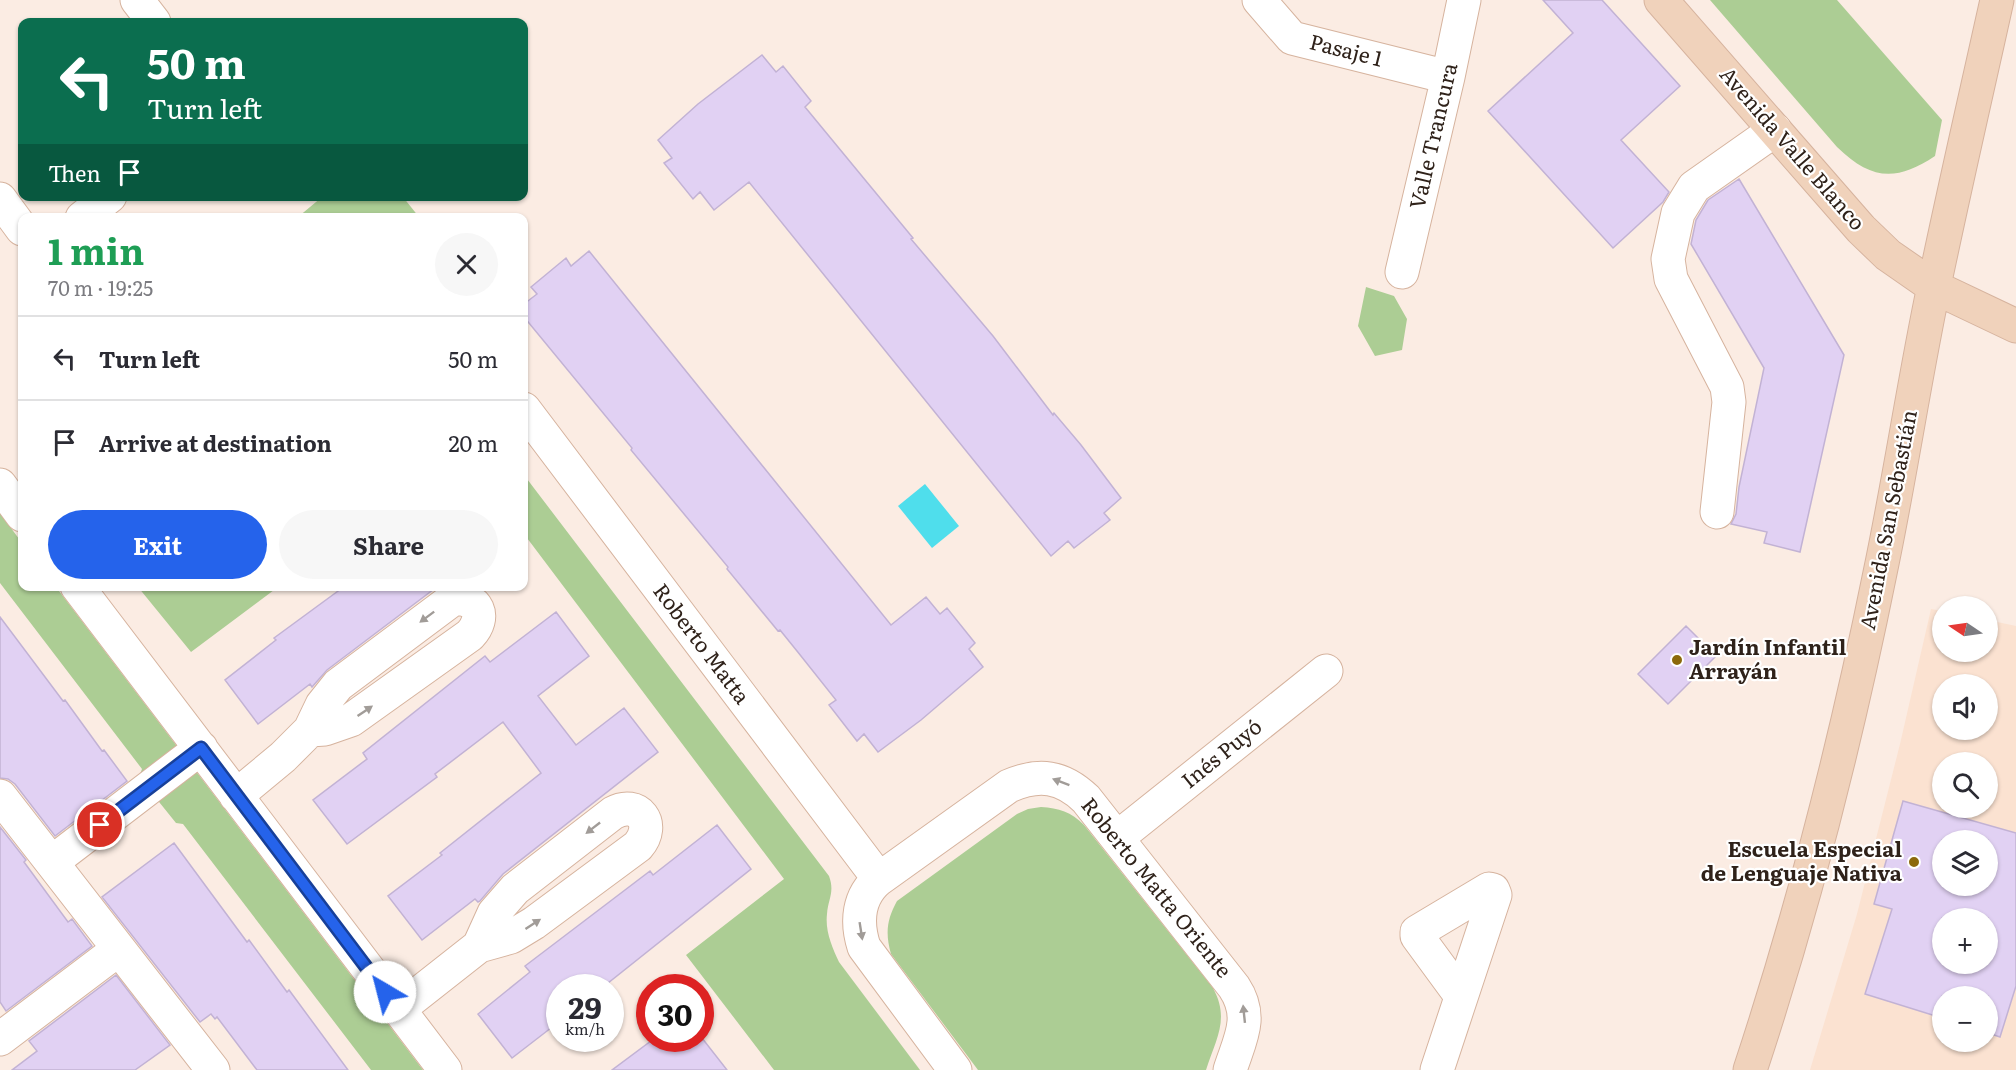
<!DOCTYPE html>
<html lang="en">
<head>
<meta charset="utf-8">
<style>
  :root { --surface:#fff; --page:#f7f7f7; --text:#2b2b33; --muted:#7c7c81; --line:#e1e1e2; --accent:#2563eb }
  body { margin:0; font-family:Literata,serif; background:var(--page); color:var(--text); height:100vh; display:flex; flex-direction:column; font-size:22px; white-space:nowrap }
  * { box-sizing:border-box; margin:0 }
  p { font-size:20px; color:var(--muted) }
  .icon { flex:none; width:33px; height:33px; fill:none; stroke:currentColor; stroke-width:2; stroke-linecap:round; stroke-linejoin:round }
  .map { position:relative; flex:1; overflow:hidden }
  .drawer { position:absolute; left:18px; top:213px; width:510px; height:378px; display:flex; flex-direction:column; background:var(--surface); border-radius:12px; box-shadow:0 2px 4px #0004 }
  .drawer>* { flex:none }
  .banner { position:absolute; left:18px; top:18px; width:510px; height:183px; border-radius:12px; box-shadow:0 2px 4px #0004; background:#0b6e4f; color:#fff; overflow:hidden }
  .needle { width:39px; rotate:283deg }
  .buttons { position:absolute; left:1932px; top:596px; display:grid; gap:12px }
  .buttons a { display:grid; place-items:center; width:66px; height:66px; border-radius:50%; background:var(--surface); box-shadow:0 2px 4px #0004; font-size:30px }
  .speed { position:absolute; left:546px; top:974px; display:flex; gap:12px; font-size:30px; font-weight:700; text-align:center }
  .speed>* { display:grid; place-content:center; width:78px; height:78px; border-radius:50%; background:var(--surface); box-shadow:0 2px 4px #0004; line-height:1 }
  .speed small { font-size:15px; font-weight:400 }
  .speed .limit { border:9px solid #d22; background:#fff; color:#111 }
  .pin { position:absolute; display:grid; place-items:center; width:51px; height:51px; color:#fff; margin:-26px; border:3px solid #fff; border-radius:50%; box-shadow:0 2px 6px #0007 }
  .me { position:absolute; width:66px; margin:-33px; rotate:323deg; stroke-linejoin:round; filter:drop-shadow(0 0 4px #0008) }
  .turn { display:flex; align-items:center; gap:21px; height:126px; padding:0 30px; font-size:27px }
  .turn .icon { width:78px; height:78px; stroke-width:2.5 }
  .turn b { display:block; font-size:42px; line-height:51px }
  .then { display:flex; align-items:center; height:57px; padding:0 30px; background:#0003; gap:12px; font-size:22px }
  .round { display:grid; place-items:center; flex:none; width:63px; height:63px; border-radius:32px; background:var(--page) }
  .summary { display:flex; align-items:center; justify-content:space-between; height:102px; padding:0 30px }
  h1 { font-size:36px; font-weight:700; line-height:45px; color:#1e9e55 }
  .cta { display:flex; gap:12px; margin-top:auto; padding:12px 30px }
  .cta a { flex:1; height:69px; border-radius:36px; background:var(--accent); color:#fff; font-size:24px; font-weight:700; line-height:69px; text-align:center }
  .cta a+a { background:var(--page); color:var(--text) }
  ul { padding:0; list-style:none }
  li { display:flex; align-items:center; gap:18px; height:84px; padding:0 30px; border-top:2px solid var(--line) }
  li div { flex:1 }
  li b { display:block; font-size:22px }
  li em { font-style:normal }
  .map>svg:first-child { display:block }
</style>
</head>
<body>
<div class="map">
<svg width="2016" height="1070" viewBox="0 0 2016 1070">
  <rect width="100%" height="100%" fill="#fbece3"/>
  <path fill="#fbe2d1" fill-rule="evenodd" d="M 1931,609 L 1942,611 L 1942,651 L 1988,651 L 1988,620 L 2016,626 L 2016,1070 L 1810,1070 L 1857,914 L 1900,744 ZM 1942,684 L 1988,684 L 1988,729 L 1942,729 ZM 1942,762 L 1988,762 L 1988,807 L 1942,807 ZM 1942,840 L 1988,840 L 1988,885 L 1942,885 ZM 1942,918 L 1988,918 L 1988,963 L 1942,963 ZM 1942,996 L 1988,996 L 1988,1041 L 1942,1041 Z"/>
  <path fill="#accd94" d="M 1710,0 L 1837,0 L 1942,120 L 1935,156 C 1896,182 1871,180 1837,147 Z
    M 322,197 L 403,197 L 419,217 L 298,217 Z
    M 1366,287 L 1394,296 L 1407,319 L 1402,350 L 1375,356 L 1358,326 Z
    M 524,475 L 829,876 C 835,892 828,899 827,914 C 825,931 832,947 839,962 L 920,1070 L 774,1070 L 686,955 L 784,879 L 524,534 Z
    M 0,513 L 22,543 L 22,586 L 56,587 L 423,1070 L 371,1070 L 183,824 L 176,823 L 139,777 L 142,769 L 0,583 Z
    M 138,587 L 278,587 L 191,652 Z
    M 1041,807 C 1059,808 1071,812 1084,825 L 1213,988 C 1230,1019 1216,1039 1206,1070 L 978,1070 L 891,954 C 885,933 887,919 897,901 L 1017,814 L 1028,809 Z"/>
  <path fill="#4fdeec" d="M 925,484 L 959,526 L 932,548 L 898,506 Z"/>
  <path fill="#e1d1f3" stroke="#c2b2d4" stroke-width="1.5" fill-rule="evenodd" d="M 1543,0 L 1602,0 L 1680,86 L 1621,140 L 1669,192 L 1663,202 L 1613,248 L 1488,111 L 1573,33 Z
    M 762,55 L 776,72 L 783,66 L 811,101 L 805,107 L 913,238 L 911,239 L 993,336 L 1053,415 L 1054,413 L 1081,445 L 1121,498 L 1104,513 L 1110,520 L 1074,548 L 1068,541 L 1051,556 L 749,182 L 714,210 L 700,192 L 693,199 L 664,163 L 672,158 L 658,140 L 698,104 Z
    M 1739,179 L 1844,355 L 1800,552 L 1764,543 L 1767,532 L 1731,524 L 1736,514 L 1739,487 L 1764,368 L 1691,244 L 1696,220 L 1708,200 Z
    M 589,251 L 891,625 L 926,597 L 940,614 L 947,608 L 975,643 L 969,649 L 983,667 L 921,720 L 878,752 L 864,734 L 857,741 L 829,705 L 836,700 L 797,651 L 780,630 L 778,631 L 727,569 L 728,567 L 631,450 L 632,448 L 524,317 L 524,304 L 537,294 L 531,287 L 566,258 L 571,266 Z
    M 345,586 L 438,586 L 327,670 L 312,687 L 310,684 L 258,724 L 225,680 L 276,640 L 274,638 Z
    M 556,612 L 589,656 L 538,696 L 576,745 L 624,708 L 658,752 L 503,874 L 480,901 L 478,902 L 475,899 L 422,940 L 388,896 L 442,855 L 440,853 L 541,773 L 503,722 L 435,774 L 437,777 L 347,844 L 313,800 L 367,759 L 363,753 L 485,656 L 490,662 Z
    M 0,617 L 63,701 L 65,700 L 102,751 L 104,750 L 127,781 L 55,836 L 15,784 L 8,779 L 0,778 Z
    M 1686,626 L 1716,656 L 1668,704 L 1638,674 Z
    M 1903,801 L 2016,833 L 2016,986 L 2000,1037 L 1988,1033 L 1988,996 L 1942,996 L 1942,1018 L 1865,994 L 1892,909 L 1874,904 ZM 1942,840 L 1988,840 L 1988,885 L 1942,885 ZM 1942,918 L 1988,918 L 1988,963 L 1942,963 Z
    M 717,825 L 751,869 L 603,987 L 560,987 L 560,1021 L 512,1058 L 478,1014 L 530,972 L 525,966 L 650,871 L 653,875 Z
    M 0,827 L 26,860 L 24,862 L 68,922 L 72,919 L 92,946 L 6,1011 L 0,1002 Z
    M 174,843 L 247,942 L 249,940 L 287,992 L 289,990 L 348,1070 L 257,1070 L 217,1017 L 215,1019 L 211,1014 L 200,1022 L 102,897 Z
    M 116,975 L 170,1045 L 135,1070 L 12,1070 L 37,1051 L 29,1041 Z
    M 655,1038 L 702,1038 L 727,1070 L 612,1070 Z"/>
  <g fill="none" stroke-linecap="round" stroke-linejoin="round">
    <g stroke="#d6b39e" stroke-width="35">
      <path id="street" d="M 137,0 L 154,22
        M 1259,0 L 1292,38 L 1448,77
        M 0,199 L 22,229
        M 82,218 L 110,196
        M 1402,272 L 1448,77 L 1464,0
        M 524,409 L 879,879
        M 0,485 L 22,515
        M 1717,512 L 1729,402 L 1727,387 L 1671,279 L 1668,259 L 1678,213 L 1694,187 L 1775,130
        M 77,586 L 445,1070
        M 0,796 L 213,1070
        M 236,796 L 283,757 L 310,730 L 322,705 L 338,685 L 453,599 C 478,596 487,617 470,635 L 351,720 L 325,729 L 310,730
        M 1117,838 L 1326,671
        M 52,862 L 201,748
        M 399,1009 L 479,946 L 511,937 L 534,923 L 638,846 C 657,824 638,799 613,813 L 515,889 L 494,913 L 479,946
        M 0,1039 L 119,949
        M 955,1070 L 864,947 C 856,922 858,896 879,879 L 1009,786 C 1039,773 1062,776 1086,799 L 1234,987 C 1254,1017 1240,1039 1230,1070
        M 1437,1070 L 1495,895 L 1493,890 L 1489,889 L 1417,932 L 1417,936 L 1461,996"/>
    </g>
    <g stroke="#d6b39e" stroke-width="35">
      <path id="secondary" d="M 1661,0 L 1861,229 L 1888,255 L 1934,287 L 2016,326
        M 1750,1070 C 1804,907 1846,741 1880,573 C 1900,478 1914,381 1934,286 C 1954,190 1976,95 1997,0"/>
    </g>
    <use href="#street" stroke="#fff" stroke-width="33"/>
    <use href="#secondary" stroke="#f0d2bb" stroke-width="33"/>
  </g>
  <defs><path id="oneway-solid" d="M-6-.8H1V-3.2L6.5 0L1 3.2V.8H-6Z" transform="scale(1.5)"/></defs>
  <g fill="#a19c98">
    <use href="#oneway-solid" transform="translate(427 617) rotate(143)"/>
    <use href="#oneway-solid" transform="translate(365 711) rotate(-34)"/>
    <use href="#oneway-solid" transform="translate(1061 782) rotate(-159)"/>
    <use href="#oneway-solid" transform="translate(593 828) rotate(142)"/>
    <use href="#oneway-solid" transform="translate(533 924) rotate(-33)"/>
    <use href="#oneway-solid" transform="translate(861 931) rotate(81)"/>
    <use href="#oneway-solid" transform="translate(1244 1014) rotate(-96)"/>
  </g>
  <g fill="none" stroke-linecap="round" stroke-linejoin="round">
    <g stroke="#184099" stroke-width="15">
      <path id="route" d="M 100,825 L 201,748 L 385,992"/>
    </g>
    <use href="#route" stroke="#2563eb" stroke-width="10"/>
  </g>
  <g fill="#8c690b" stroke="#fff" stroke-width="2">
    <circle cx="1677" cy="660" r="6"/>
    <circle cx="1914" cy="862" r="6"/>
  </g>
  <g text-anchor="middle" stroke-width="4.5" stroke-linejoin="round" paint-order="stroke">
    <g font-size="21" fill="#2f221a" stroke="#fff">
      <text transform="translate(1346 51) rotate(14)" y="7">Pasaje 1</text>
      <text transform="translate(1434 136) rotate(-77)" y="7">Valle Trancura</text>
      <text transform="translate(1792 149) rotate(49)" y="7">Avenida Valle Blanco</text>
      <text transform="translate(1889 520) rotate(-79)" y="7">Avenida San Sebastián</text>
      <text transform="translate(701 644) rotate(53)" y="7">Roberto Matta</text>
      <text transform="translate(1222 754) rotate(-39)" y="7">Inés Puyó</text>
      <text transform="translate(1156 888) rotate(51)" y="7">Roberto Matta Oriente</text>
    </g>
    <g font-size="21" font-weight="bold" fill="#2f221a" stroke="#fff" text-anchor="start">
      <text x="1689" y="655">Jardín Infantil<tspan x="1689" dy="24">Arrayán</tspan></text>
      <text x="1902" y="857" text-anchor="end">Escuela Especial<tspan x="1902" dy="24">de Lenguaje Nativa</tspan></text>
    </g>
  </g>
</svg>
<div class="buttons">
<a><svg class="needle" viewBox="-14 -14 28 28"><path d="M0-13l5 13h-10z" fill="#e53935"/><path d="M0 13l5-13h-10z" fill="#7c7c81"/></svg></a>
<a><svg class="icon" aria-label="sound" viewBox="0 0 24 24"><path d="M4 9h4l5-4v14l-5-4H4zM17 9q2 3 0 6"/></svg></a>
<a><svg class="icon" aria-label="search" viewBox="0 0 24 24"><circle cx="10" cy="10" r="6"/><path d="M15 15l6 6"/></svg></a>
<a><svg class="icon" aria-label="layers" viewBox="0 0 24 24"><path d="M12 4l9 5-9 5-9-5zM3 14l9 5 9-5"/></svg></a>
<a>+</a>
<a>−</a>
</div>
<div class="speed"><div>29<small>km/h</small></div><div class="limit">30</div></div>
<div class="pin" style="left:100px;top:825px;background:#d93025"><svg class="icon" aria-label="arrive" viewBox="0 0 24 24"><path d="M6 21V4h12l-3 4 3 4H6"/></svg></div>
<svg class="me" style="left:385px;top:992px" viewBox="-20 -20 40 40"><circle r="19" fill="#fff"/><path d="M0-13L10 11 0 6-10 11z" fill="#2563eb"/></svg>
<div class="banner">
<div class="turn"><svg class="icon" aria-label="left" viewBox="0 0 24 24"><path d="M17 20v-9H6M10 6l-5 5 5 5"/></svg><div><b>50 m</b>Turn left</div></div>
<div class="then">Then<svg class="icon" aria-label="arrive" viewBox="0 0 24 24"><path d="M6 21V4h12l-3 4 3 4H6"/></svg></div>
</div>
<section class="drawer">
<div class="summary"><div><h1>1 min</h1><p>70 m · 19:25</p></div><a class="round"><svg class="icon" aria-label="close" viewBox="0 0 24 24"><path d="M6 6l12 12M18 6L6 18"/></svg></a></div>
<ul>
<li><svg class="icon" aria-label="left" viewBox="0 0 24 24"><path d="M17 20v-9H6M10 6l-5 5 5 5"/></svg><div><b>Turn left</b></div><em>50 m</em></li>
<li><svg class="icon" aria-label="arrive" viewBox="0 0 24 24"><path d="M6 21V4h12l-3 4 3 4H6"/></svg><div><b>Arrive at destination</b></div><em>20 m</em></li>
</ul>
<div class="cta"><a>Exit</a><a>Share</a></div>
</section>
</div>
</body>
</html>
